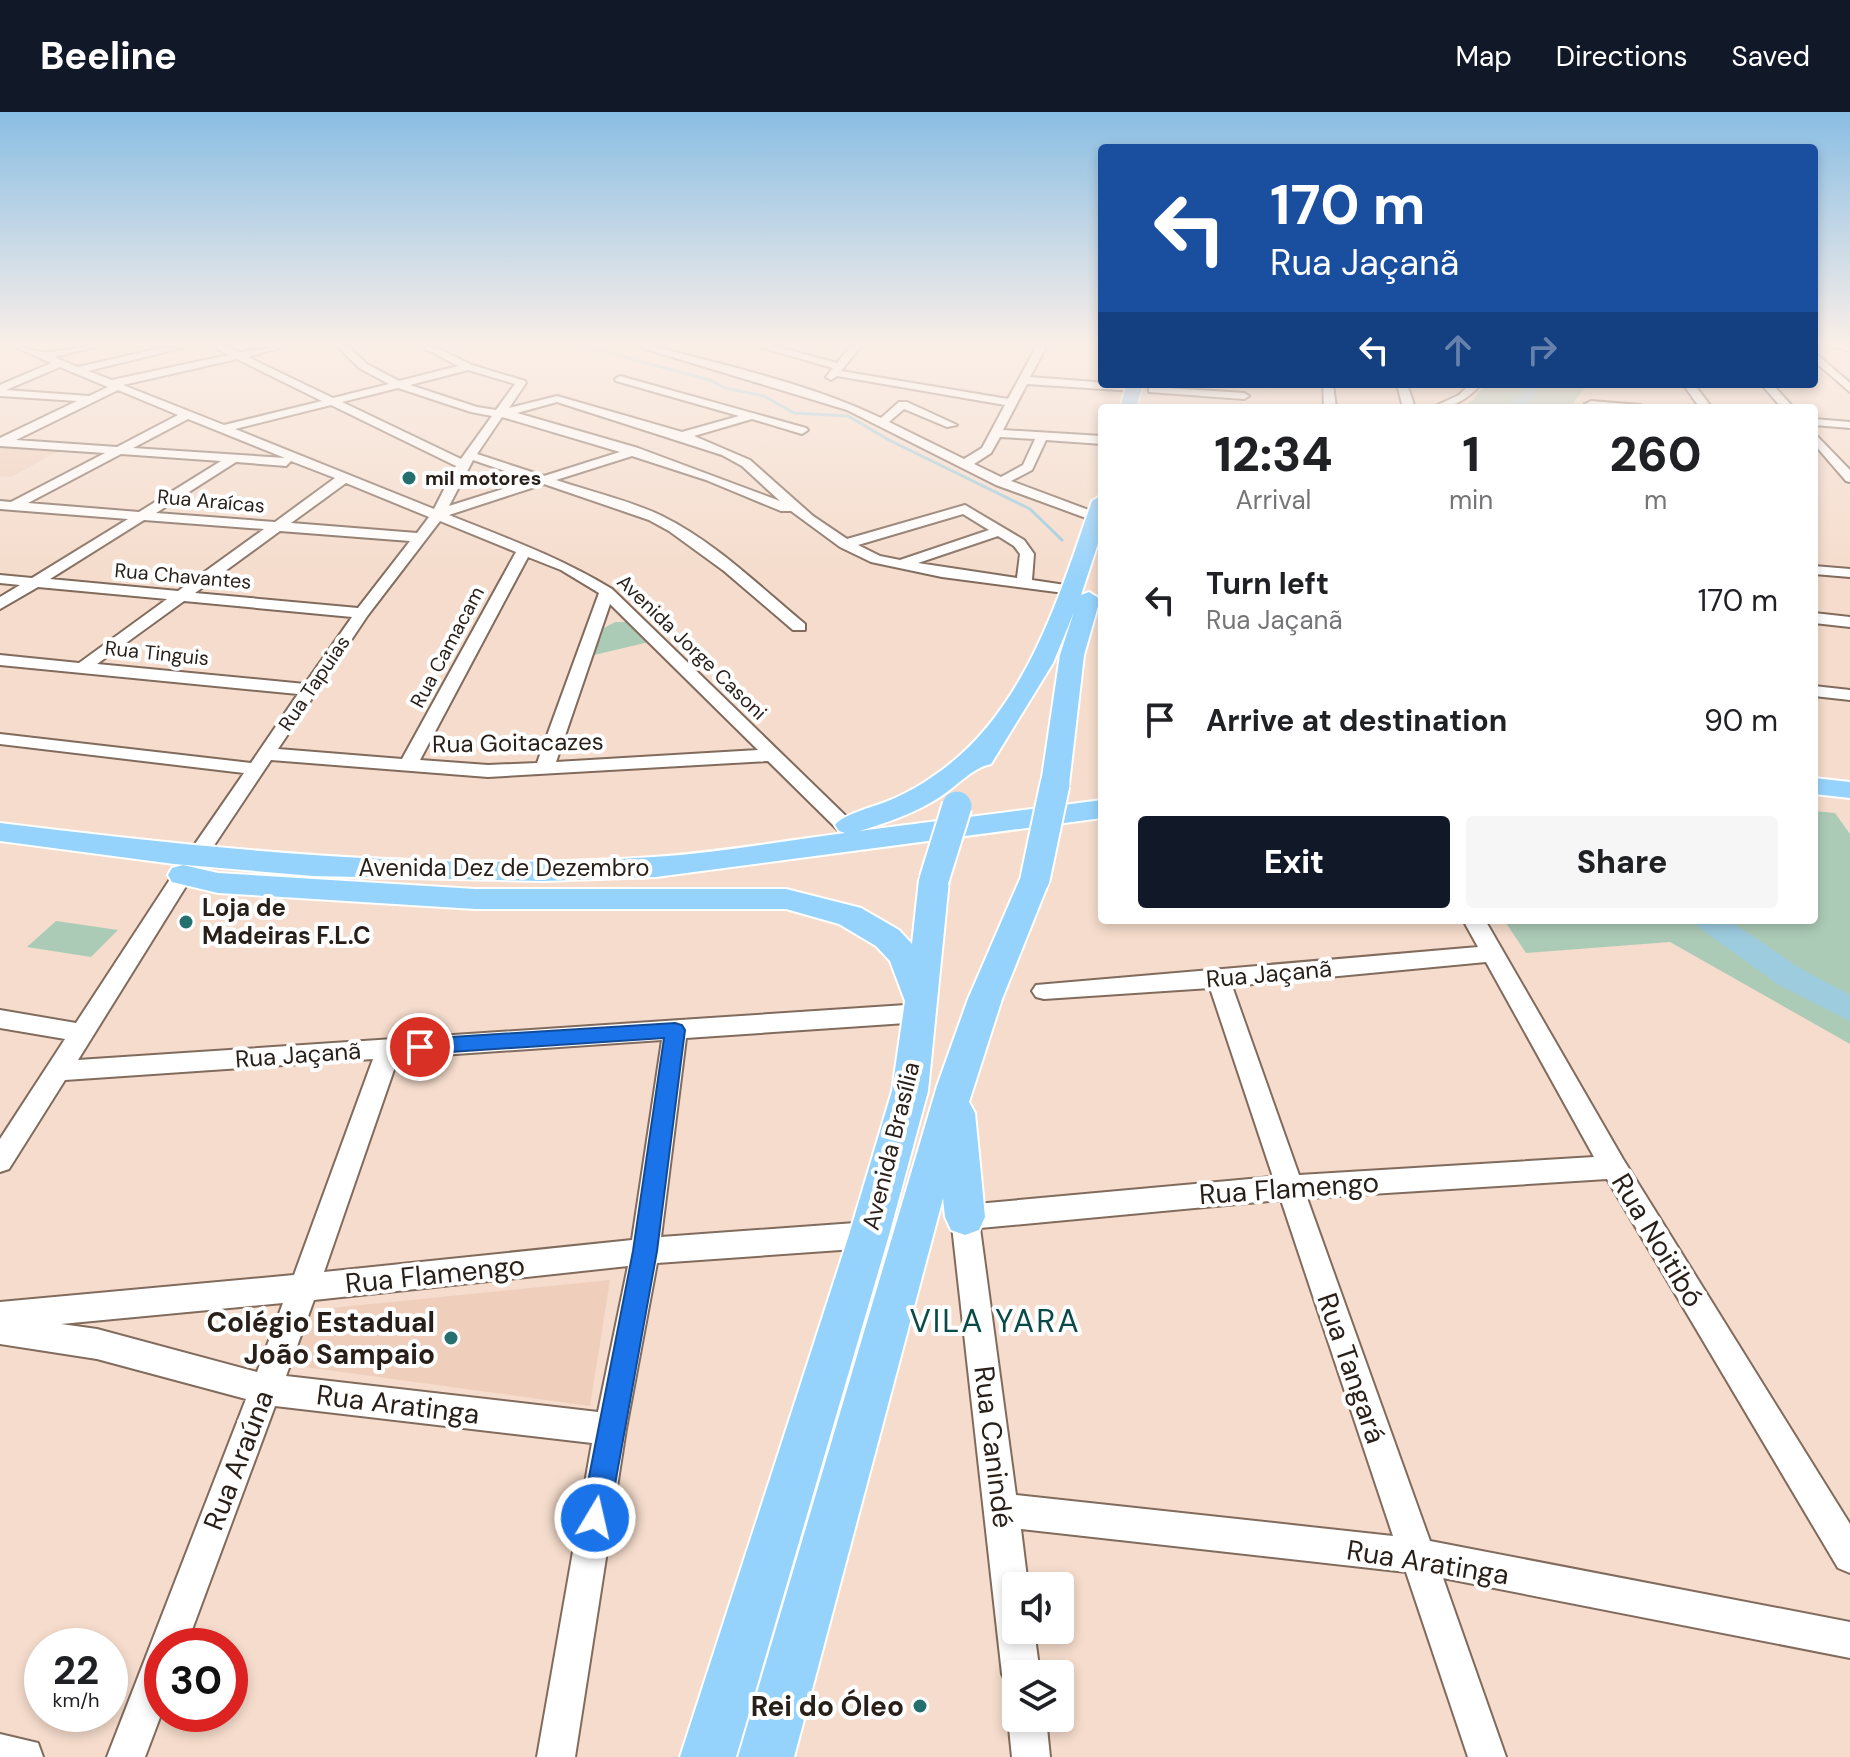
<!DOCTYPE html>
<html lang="en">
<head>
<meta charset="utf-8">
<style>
  :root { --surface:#fff; --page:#f6f6f6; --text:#202124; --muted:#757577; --accent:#111827 }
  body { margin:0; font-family:"DM Sans",sans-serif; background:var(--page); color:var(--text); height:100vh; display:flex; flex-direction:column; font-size:30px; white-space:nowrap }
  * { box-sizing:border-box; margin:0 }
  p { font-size:26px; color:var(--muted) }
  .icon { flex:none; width:44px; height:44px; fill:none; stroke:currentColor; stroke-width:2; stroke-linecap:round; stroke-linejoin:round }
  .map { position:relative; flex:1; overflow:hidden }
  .details { position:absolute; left:1098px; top:292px; width:720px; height:520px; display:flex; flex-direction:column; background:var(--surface); border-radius:8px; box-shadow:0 4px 12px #0003 }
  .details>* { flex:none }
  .top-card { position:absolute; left:1098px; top:32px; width:720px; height:244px; border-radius:8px; box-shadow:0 4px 12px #0003; background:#1a4fa0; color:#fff; overflow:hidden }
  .tools { position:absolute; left:1002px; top:1460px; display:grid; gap:16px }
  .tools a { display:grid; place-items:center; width:72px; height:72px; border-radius:8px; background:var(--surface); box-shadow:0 4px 12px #0003; font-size:40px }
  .speed { position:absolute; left:24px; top:1516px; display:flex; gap:16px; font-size:40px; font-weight:700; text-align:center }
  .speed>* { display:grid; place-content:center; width:104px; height:104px; border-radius:50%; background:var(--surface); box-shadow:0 4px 12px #0003; line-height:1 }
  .speed small { font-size:20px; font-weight:400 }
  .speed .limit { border:12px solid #d22; background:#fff; color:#111 }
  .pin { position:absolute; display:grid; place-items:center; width:68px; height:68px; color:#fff; margin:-34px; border:4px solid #fff; border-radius:50%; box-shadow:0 2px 8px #0007 }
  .me { position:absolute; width:88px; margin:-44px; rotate:9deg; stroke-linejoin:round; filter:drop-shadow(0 0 6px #0008) }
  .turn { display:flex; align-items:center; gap:28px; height:168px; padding:0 40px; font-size:36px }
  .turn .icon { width:104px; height:104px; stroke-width:2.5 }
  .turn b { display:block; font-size:56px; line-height:68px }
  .lanes { display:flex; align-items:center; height:76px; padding:0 40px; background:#0003; justify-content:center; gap:40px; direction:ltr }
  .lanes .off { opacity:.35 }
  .eta { display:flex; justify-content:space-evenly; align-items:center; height:136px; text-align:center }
  .eta b { font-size:48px; font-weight:800; line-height:56px }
  .primary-button { display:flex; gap:16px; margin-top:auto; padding:16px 40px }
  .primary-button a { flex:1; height:92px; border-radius:8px; background:var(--accent); color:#fff; font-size:32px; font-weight:800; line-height:92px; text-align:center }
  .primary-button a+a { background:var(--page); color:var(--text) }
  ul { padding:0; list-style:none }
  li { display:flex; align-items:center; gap:24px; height:120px; padding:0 40px }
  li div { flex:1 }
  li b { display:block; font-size:30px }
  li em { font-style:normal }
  header { display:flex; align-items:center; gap:48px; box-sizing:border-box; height:112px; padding:0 40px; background:var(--accent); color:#fff }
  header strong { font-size:38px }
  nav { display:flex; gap:44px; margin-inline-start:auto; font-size:28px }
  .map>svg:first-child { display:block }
</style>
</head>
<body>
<header>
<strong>Beeline</strong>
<nav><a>Map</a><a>Directions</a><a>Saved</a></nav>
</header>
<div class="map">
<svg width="1850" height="1645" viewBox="0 0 1850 1645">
  <rect width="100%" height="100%" fill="#f5dccc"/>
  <path fill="#efcfbc" d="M 0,335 L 1,335 L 59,339 L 11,365 L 0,364 Z
    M 610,1168 L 590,1294 L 290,1253 L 312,1198 Z"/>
  <path fill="#accbb7" d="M 1486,272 L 1587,272 L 1570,296 L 1461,296 L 1473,288 Z
    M 615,510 L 627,510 L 649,530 L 594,543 L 604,516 Z
    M 1814,699 L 1835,701 L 1850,722 L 1850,932 L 1670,830 L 1526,841 L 1504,808 L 1814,808 Z
    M 56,809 L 118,818 L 91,845 L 27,835 Z"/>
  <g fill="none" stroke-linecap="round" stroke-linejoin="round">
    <path stroke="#9dccdf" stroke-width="3" d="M 586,235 L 710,268 L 725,276 L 764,284 L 794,301 L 848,304 L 889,328 L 1030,397 L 1062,428"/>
    <path fill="#9dccdf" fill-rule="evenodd" d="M 1523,272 L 1537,272 L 1536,284 L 1523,296 L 1506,296 L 1522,282 Z
      M 1693,808 L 1729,808 L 1801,857 L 1850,883 L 1850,909 L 1779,873 L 1698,815 Z"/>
    <g stroke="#816b5d" stroke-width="4">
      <path id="minor" d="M 15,235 C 27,235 38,241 48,240 C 64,239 78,235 95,235 L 54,245 L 78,255 L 165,235 L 185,235 L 88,259 L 112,268 L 228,243 L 215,235 L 228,235 L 239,240 L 282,235 L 248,245 L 333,286 L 389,272 L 359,256 L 338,235 L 349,235 L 367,252 L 399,269 L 458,254 L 422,235 L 435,235 L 472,253 L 525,269 L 526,271 L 509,296 L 557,284 L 682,320 L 739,304 L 616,269 L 615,267 L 620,264 L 806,316 L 808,318 L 802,322 L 752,307 L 694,324 L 750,348 L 813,404 L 847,427 L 965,393 L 1024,428 L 1034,442 L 1032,468 L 1072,474 L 1079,478 L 1072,482 L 942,465 L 871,450 L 840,435 L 791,399 L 781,399 L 706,368 L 632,344 L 556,368 C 591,380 629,388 662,404 C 715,430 759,474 805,512 L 805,518 L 793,518 L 724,459 L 669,419 L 649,408 L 544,372 L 449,403 C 506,426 559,445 612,477 L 852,710 L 855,714 L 852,718 L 838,718 L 768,649 L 488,665 L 271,648 L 203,750 L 196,752 L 186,745 L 244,661 L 0,632 L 0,622 L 251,651 L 298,582 L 0,553 L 0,543 L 79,551 L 167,487 L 38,475 L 0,497 L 0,485 L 20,473 L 0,471 L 0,463 L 32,466 L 128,407 L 0,397 L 0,389 L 11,390 L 105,341 L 0,334 L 0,326 L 77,289 L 0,284 L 0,273 L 51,251 ZM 237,247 L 322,289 L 224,313 L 123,273 ZM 60,255 L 108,275 L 89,284 L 6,278 ZM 468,258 L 515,272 L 496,298 L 477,295 L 410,273 ZM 398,276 L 471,300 L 492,304 L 461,347 L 342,290 ZM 118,278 L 178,303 L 117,335 L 16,328 ZM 557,290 L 722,343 L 742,354 L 780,389 L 638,336 L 517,301 ZM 331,293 L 456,354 L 434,397 L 235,317 ZM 502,305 L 620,340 L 544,364 L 477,342 ZM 188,307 L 285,346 L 133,336 ZM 121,342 L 221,349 L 139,400 L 28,391 ZM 473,348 L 531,368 L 449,394 ZM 291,349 L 335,366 L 275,410 L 156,401 L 236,350 L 286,354 ZM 346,371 L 429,405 L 417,421 L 291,411 ZM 963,402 L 989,418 L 900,448 L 880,444 L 858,433 ZM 144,408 L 264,417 L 178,479 L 50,467 ZM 440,409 L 516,440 L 402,647 L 278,637 L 368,503 ZM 280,419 L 410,429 L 358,496 L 195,481 ZM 998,424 L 1014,434 L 1020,442 L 1017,466 L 918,451 ZM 528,445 L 561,458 L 599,481 L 537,651 L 488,653 L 420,648 ZM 184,489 L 352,505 L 305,572 L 97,552 ZM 610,492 L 758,638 L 556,650 Z
        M 639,235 L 656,235 C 731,255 810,272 881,306 L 899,290 L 907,290 L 957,313 L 947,315 L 904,297 L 889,310 L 964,347 L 982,336 L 1005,293 L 837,264 L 831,268 L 826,265 L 833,256 L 760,235 L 778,235 L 837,251 L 850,235 L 860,235 L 841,259 L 1008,287 L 1036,235 L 1046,235 L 1030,265 L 1134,273 L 1139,276 L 1134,279 L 1027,272 L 1003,318 L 1102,324 L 1102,332 L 1046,328 L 1032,358 L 1011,369 L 1102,403 L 1102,409 L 1097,410 L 996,373 L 847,298 ZM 1000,325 L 1035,327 L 1023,353 L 1001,365 L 974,352 L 991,341 Z
        M 1833,235 L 1850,235 L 1850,239 Z
        M 1814,240 L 1850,271 L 1850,280 L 1814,249 Z
        M 1323,272 L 1333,272 L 1336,296 L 1324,296 Z
        M 1397,272 L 1407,272 L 1415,296 L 1403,296 Z
        M 1470,272 L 1481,272 C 1467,288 1453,296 1431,296 L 1459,283 Z
        M 1683,272 L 1694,272 L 1712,296 L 1700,296 Z
        M 1761,272 L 1772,272 L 1794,296 L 1782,296 Z
        M 1153,275 L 1244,281 L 1249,284 L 1244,287 L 1149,280 L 1149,276 Z
        M 1591,289 L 1640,293 L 1646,296 L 1587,294 L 1585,292 Z
        M 1814,307 L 1850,310 L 1850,316 L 1814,313 Z
        M 1814,321 L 1850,358 L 1850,370 L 1846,369 L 1814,332 Z
        M 1814,454 L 1850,457 L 1850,465 L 1814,462 Z
        M 1814,501 L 1850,505 L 1850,515 L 1814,511 Z
        M 1814,574 L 1850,578 L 1850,588 L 1814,584 Z
        M 183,756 L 193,763 L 78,948 L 921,892 L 929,895 L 933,901 L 929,907 L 921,910 L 686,926 L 661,1125 L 869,1110 L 879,1114 L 883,1123 L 879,1132 L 869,1136 L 657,1151 L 626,1317 L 575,1645 L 537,1645 L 592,1331 L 275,1294 L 186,1534 L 162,1534 L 162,1600 L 145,1645 L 107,1645 L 246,1287 L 97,1247 L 0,1232 L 0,1190 L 294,1163 L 373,947 L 65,968 L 9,1057 L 0,1060 L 0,1027 L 65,927 L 0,916 L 0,898 L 76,911 L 176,758 ZM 662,928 L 632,1128 L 324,1160 L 398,946 ZM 628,1154 L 598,1300 L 286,1264 L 314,1188 ZM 283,1191 L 257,1260 L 97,1217 L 61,1212 Z
        M 1463,808 L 1485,808 L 1623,1047 L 1850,1412 L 1850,1461 L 1838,1456 L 1607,1067 L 1307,1086 L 1430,1429 L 1850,1510 L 1850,1546 L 1443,1466 L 1506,1645 L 1468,1645 L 1406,1460 L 1021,1417 L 1028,1474 L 1016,1474 L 1016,1518 L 1034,1518 L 1040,1562 L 1016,1562 L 1016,1578 L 1008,1575 L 1002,1562 L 951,1105 L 955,1096 L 965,1093 L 1273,1065 L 1210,876 L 1044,887 L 1036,885 L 1032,879 L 1036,873 L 1478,835 ZM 1486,850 L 1594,1045 L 1299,1063 L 1232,874 ZM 1281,1088 L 1393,1424 L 1016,1383 L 980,1116 Z
        M 1016,1592 L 1016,1606 L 1046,1606 L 1050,1645 L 1012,1645 L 1008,1606 Z
        M 0,1622 L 38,1631 L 43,1645 L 0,1645 Z"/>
    </g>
    <g stroke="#fff" stroke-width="4">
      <path id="highway" d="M 1127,272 L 1143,272 L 1136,296 L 1120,296 Z
        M 1102,383 L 1102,419 L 1081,483 L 1089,480 L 1100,487 L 1084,543 L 1069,672 L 1065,678 L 1055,680 L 1045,678 L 1041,672 L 1060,543 L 1074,500 L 1053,551 L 991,652 C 972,656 957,674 940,685 C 915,701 887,711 859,719 L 1102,688 L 1102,706 L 656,765 L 542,769 L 313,764 L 174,752 L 0,729 L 0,711 C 217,738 434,760 653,745 C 717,741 782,729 845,721 L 839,719 L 835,713 C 842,702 881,693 895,686 C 908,680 921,673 932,665 C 1024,604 1058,488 1092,389 Z
        M 1814,666 L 1850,670 L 1850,686 L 1814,682 Z
        M 183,753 L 218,761 L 475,777 L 786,777 L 861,796 L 899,818 L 912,832 L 919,768 L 923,761 L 934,758 L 945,761 L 949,768 L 928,979 L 889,1123 L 736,1645 L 680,1645 L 849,1123 L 892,979 L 905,889 L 890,849 L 876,834 L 839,812 L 786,797 L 475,797 L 218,781 L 172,770 L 168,763 L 172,756 Z
        M 1035,757 L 1046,760 L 1050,767 L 1002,887 L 969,990 L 975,1001 L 985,1105 L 979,1118 L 965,1123 L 951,1118 L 945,1105 L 943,1086 L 794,1645 L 738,1645 L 937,974 L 968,887 L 1020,767 L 1024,760 Z"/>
    </g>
    <use href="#minor" fill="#fff" fill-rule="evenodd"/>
    <use href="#highway" fill="#96d3fc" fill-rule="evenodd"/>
    <g stroke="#fff" stroke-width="33" stroke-linecap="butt">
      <path id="highway-bridge" d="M 1035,767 L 1055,672
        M 934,768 L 957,694"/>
    </g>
    <use href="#highway-bridge" stroke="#96d3fc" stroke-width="29"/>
  </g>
  <linearGradient id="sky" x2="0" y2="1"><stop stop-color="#8abee4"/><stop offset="0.5" stop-color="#faefe8"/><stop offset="1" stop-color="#faefe8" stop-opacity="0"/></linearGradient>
  <rect width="1850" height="466" fill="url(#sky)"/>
  <path fill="#1a73e8" stroke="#114b97" stroke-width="2" d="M 675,911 L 682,913 L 685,918 L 657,1139 L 609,1406 L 605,1416 L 595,1420 L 585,1416 L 581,1406 L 633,1139 L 664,926 L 420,942 L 413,940 L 410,935 L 413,929 L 420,927 Z"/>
  <g fill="#25706e" stroke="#fff" stroke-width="3">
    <circle cx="409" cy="366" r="8"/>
    <circle cx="186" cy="810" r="8"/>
    <circle cx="451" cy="1226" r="8"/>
    <circle cx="920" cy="1594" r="8"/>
  </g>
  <g text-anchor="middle" stroke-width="8" stroke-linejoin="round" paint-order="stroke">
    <g font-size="20" font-weight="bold" fill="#281f19" stroke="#fff" text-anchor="start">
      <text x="425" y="373">mil motores</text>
    </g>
    <g font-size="20" fill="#281f19" stroke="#fff">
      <text transform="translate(211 389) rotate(5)" y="7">Rua Araícas</text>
      <text transform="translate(183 464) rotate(5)" y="7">Rua Chavantes</text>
      <text transform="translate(447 535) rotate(-62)" y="7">Rua Camacam</text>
      <text transform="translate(692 535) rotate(44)" y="7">Avenida Jorge Casoni</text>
      <text transform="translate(157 541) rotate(6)" y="7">Rua Tinguis</text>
      <text transform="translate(314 571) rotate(-56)" y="7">Rua Tapuias</text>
    </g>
    <g font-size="24" fill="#281f19" stroke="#fff">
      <text transform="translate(518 631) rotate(-1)" y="8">Rua Goitacazes</text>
      <text x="504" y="764">Avenida Dez de Dezembro</text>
      <text transform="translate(1269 862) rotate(-5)" y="8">Rua Jaçanã</text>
      <text transform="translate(298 943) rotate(-4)" y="8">Rua Jaçanã</text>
      <text transform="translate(891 1034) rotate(-76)" y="8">Avenida Brasília</text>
    </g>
    <g font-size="24" font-weight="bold" fill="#281f19" stroke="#fff" text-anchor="start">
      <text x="202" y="804">Loja de<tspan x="202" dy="28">Madeiras F.L.C</tspan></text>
    </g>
    <g font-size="28" fill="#281f19" stroke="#fff">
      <text transform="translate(1289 1076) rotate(-4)" y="10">Rua Flamengo</text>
      <text transform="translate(1658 1128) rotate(59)" y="10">Rua Noitibó</text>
      <text transform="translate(435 1162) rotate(-6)" y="10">Rua Flamengo</text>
      <text transform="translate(1352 1256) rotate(71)" y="10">Rua Tangará</text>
      <text transform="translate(398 1292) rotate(7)" y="10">Rua Aratinga</text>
      <text transform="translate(994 1335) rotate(83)" y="10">Rua Canindé</text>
      <text transform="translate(238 1348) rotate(-69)" y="10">Rua Araúna</text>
      <text transform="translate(1428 1450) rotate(9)" y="10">Rua Aratinga</text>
    </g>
    <g font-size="28" font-weight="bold" fill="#281f19" stroke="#fff" text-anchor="end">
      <text x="435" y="1220">Colégio Estadual<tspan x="435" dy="32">João Sampaio</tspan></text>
      <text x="904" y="1604">Rei do Óleo</text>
    </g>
    <g font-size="32" letter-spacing="2" fill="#0a4b4a" stroke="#fff">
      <text x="995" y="1220">VILA YARA</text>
    </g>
  </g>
</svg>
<div class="tools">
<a><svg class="icon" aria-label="sound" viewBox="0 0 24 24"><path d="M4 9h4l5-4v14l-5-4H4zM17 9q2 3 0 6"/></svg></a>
<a><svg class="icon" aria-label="layers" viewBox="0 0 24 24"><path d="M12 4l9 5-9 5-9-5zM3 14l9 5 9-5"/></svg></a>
</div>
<div class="speed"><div>22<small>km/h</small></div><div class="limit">30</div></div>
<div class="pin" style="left:420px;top:935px;background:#d93025"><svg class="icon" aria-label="arrive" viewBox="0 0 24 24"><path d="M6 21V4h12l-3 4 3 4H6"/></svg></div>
<svg class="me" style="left:595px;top:1406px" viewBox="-20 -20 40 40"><circle r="17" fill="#1a73e8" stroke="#fff" stroke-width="3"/><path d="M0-11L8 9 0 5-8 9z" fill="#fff"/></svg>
<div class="top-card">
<div class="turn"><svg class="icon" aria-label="left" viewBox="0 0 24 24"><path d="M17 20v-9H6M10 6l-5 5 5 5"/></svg><div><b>170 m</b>Rua Jaçanã</div></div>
<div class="lanes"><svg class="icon" aria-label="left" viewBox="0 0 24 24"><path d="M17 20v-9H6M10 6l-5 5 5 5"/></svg><svg class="icon off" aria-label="ahead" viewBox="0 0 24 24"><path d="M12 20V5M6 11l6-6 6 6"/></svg><svg class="icon off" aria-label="right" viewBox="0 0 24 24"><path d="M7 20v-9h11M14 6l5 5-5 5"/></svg></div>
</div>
<section class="details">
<div class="eta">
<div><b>12:34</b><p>Arrival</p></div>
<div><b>1</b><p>min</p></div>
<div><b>260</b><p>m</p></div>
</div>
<ul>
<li><svg class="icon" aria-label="left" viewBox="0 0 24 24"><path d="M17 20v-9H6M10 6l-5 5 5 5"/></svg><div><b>Turn left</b><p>Rua Jaçanã</p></div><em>170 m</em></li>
<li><svg class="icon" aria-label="arrive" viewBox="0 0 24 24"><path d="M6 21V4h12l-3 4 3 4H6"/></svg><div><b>Arrive at destination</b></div><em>90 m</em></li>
</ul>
<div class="primary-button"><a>Exit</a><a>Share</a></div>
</section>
</div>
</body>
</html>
